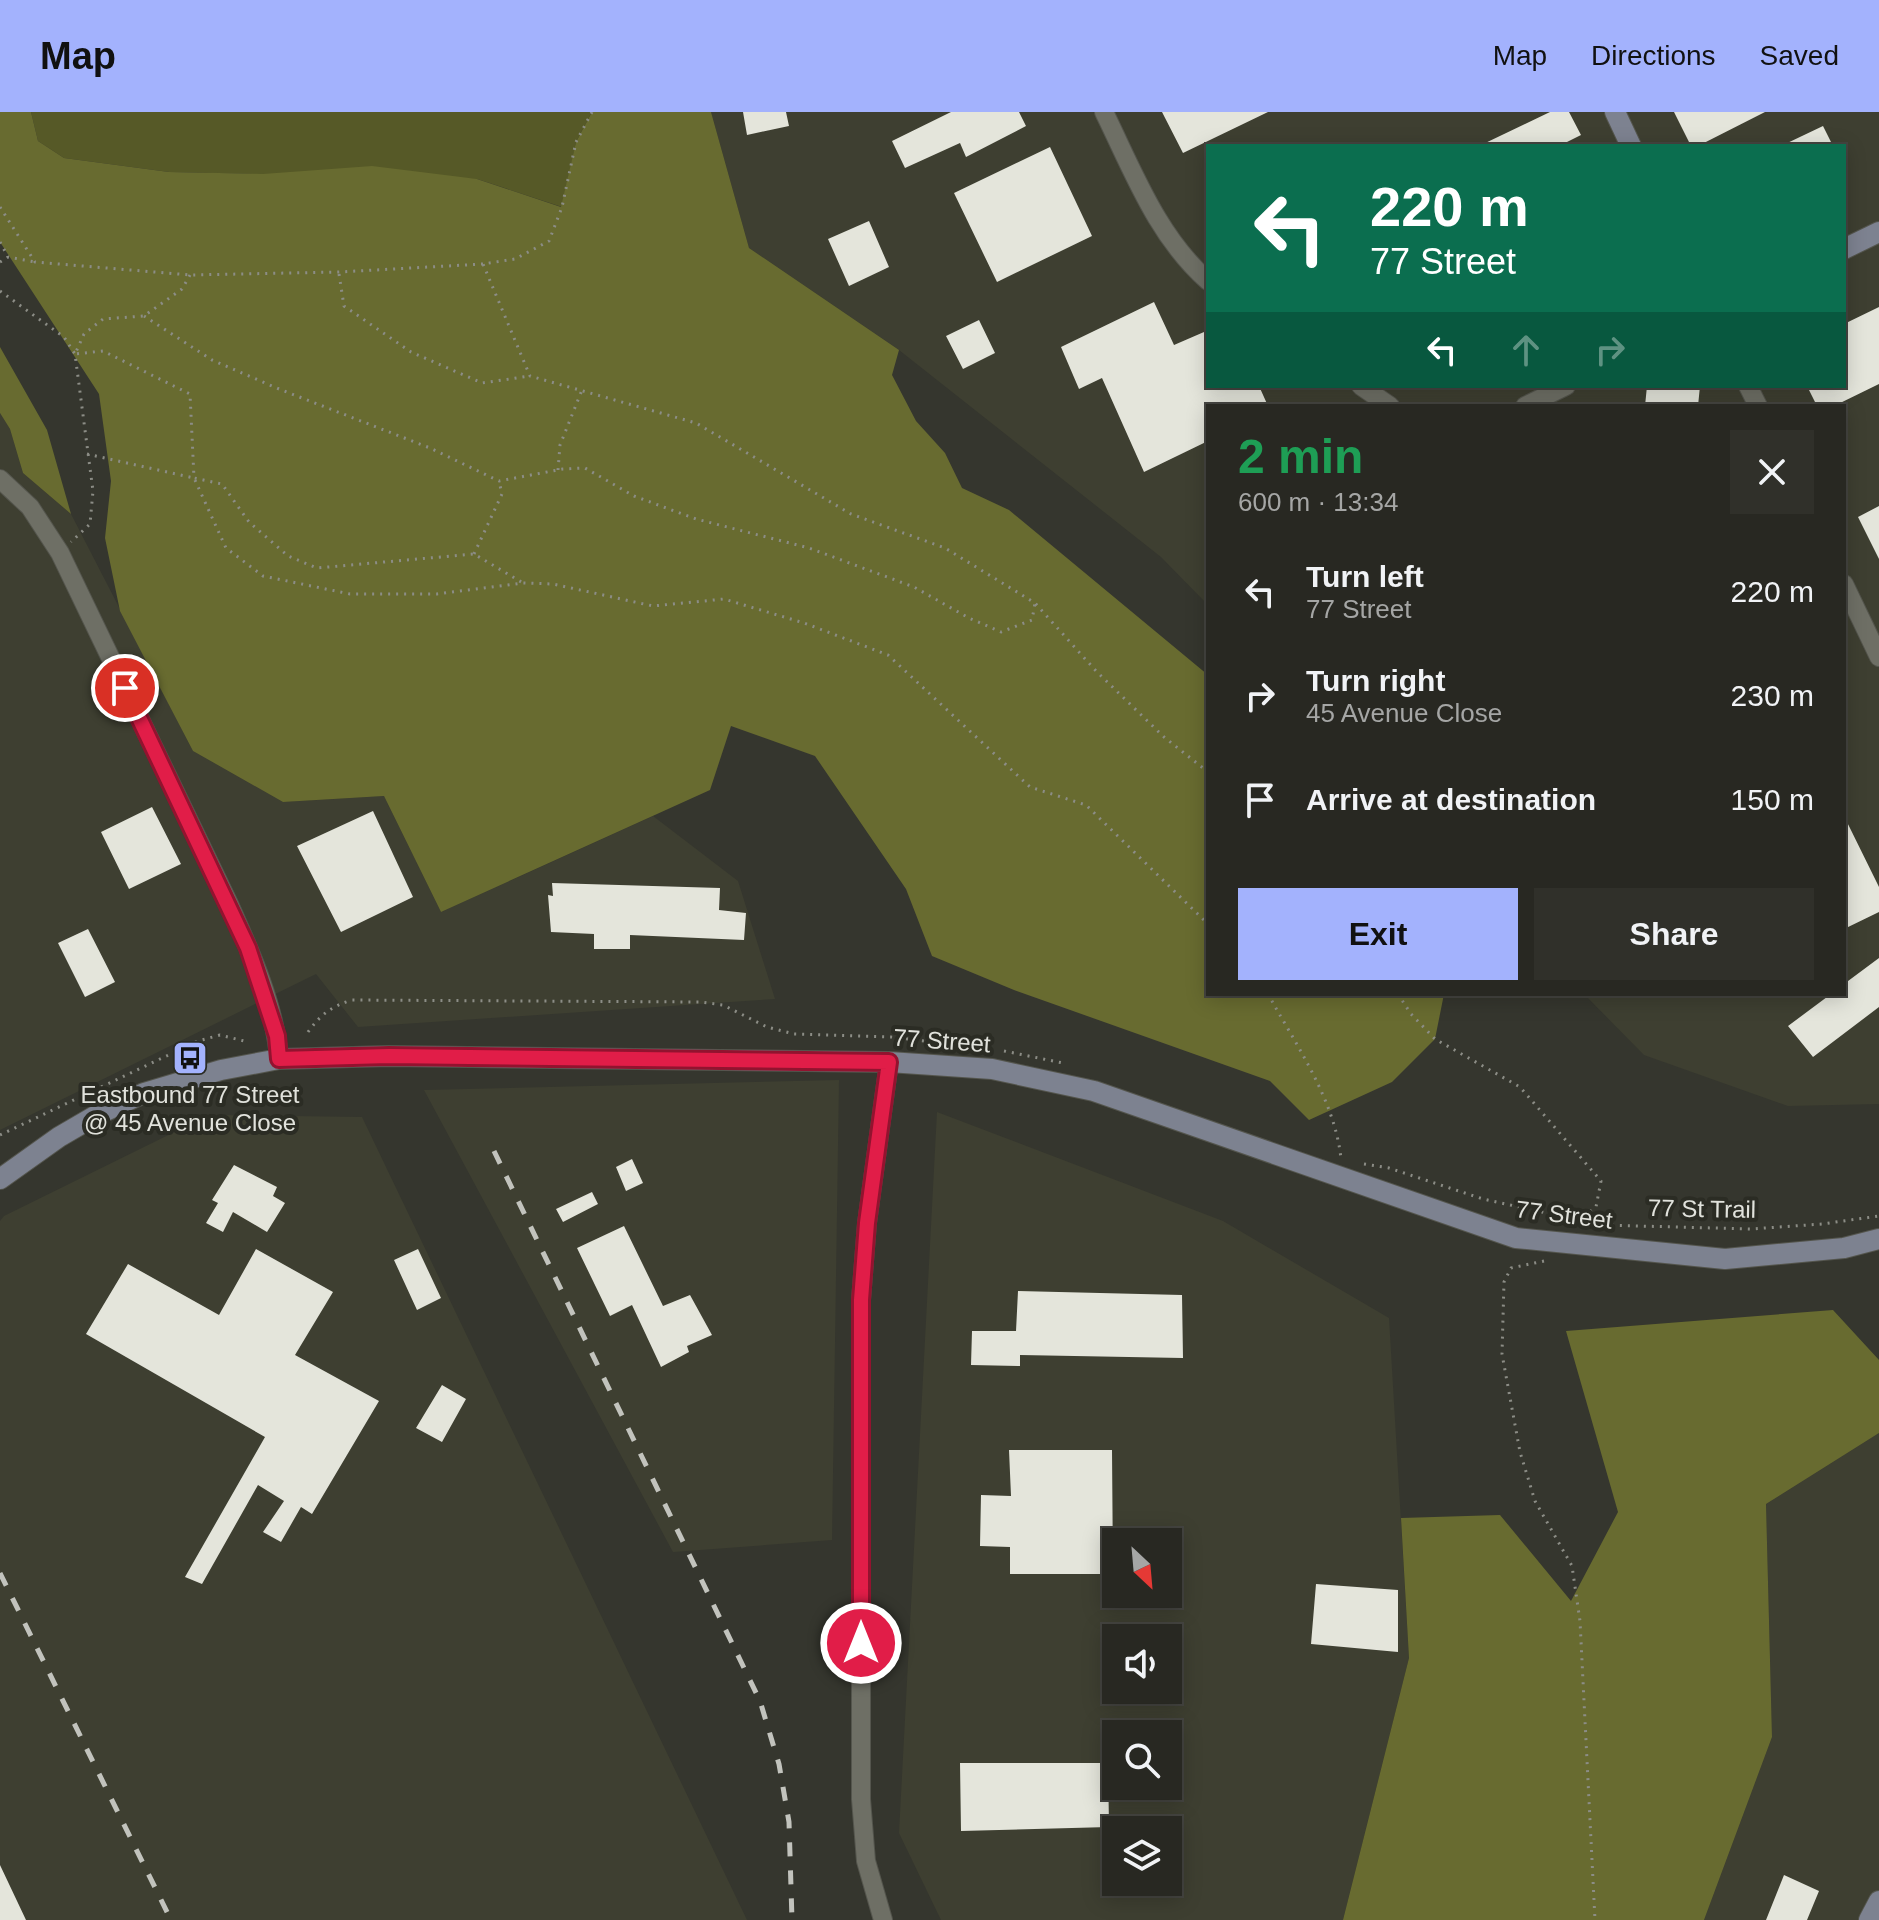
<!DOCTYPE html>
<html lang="en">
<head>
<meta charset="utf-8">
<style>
  :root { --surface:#282822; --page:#30302a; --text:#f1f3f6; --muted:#a5a6a5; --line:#444440; --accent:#a3b2fd }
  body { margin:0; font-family:Helvetica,sans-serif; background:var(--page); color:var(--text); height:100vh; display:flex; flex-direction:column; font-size:30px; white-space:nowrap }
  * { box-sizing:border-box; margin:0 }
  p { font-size:26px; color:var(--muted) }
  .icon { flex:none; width:44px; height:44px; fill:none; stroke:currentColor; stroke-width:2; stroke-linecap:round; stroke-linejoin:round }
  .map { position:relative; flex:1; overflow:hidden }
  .panel { position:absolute; left:1206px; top:292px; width:640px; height:592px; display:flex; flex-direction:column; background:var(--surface); border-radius:0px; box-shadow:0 4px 20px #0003,0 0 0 2px var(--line) }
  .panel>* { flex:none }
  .top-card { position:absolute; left:1206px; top:32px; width:640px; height:244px; border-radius:0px; box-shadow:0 4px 20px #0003,0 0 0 2px var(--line); background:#0b6e4f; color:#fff; overflow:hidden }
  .needle { width:52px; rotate:154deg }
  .fabs { position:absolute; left:1102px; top:1416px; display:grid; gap:16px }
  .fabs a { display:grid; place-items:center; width:80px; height:80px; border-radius:0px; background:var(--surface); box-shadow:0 4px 20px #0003,0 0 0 2px var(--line); font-size:40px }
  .pin { position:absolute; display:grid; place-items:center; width:68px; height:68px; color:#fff; margin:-34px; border:4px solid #fff; border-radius:50%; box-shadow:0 2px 8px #0007 }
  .me { position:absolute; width:88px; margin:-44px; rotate:0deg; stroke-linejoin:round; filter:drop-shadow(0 0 6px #0008) }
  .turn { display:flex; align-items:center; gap:28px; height:168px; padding:0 32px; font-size:36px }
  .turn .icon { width:104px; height:104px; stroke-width:2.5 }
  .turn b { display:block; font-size:56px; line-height:68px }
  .lanes { display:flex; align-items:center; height:76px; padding:0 32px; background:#0003; justify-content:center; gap:40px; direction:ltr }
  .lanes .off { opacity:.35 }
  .round { display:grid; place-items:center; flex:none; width:84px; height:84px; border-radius:0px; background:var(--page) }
  .head { display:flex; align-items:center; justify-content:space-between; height:136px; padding:0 32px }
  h1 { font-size:48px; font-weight:700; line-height:60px; color:#1e9e55 }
  .cta { display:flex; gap:16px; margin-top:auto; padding:16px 32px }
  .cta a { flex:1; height:92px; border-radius:0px; background:var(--accent); color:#111; font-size:32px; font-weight:700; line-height:92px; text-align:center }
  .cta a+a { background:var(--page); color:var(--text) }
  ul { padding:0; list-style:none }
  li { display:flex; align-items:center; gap:24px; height:104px; padding:0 32px }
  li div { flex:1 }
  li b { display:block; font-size:30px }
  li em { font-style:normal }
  header { display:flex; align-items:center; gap:48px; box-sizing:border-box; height:112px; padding:0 40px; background:var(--accent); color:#111 }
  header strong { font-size:38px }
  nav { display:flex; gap:44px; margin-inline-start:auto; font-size:28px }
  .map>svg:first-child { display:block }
</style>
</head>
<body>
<header>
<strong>Map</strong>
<nav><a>Map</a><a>Directions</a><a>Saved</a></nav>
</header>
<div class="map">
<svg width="1879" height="1808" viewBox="0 0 1879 1808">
  <rect width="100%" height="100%" fill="#35362e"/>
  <path fill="#3e3f31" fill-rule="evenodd" d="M 711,0 L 1879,0 L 1879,992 L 1788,994 L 1644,943 L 1584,882 L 1844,882 L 1844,294 L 1208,294 L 1208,493 L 1161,445 L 899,238 L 749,136 ZM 1208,34 L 1844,34 L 1844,274 L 1208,274 Z
    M 0,301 L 10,317 L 23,361 L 71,402 L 193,639 L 283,690 L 384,684 L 441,800 L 653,704 L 738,769 L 775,887 L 358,915 L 316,862 L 0,1018 Z
    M 839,968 L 832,1428 L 673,1440 L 424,978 Z
    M 937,1000 L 1223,1109 L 1389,1206 L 1409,1546 L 1343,1808 L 941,1808 L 899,1721 ZM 1116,1430 L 1168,1430 L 1168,1482 L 1116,1482 ZM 1116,1526 L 1168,1526 L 1168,1578 L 1116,1578 ZM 1116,1622 L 1168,1622 L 1168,1674 L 1116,1674 ZM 1116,1718 L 1168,1718 L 1168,1770 L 1116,1770 Z
    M 209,1003 L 362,1005 L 747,1808 L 0,1808 L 0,1109 L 4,1104 Z
    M 1879,1321 L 1879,1808 L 1704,1808 L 1772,1625 L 1766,1392 Z"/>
  <path fill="#565927" d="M 31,0 L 592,0 L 576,30 L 562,95 L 477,67 L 169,60 L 64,46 L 38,29 Z"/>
  <path fill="#686b30" d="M 0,0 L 31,0 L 38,29 L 64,46 L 169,60 L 263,62 L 372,54 L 477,67 L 561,95 L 576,30 L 592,0 L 711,0 L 749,136 L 899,238 L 892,263 L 916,309 L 945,341 L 962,376 L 1009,398 L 1208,563 L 1208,882 L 1444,882 L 1435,927 L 1392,970 L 1309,1008 L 1270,969 L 1014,878 L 932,844 L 906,777 L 815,644 L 731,614 L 710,678 L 441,800 L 384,684 L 283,690 L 193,639 L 120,499 L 105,426 L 111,369 L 99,282 L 0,130 Z
    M 0,235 L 47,318 L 71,402 L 23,361 L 10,317 L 0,301 Z
    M 1833,1198 L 1879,1248 L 1879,1321 L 1766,1392 L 1772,1625 L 1704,1808 L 1343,1808 L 1409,1546 L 1401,1406 L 1500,1403 L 1571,1489 L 1618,1400 L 1566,1219 Z"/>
  <path fill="#e4e5db" d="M 743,0 L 786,0 L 789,14 L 747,23 Z
    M 951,0 L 1019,0 L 1026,14 L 966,45 L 960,31 L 905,56 L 892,29 Z
    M 1162,0 L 1268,0 L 1183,41 Z
    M 1550,0 L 1569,0 L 1581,23 L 1559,34 L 1479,34 Z
    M 1674,0 L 1765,0 L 1698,34 L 1691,34 Z
    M 1823,14 L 1833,34 L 1781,34 Z
    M 1050,35 L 1092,124 L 997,170 L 954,81 Z
    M 869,109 L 889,155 L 849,174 L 828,127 Z
    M 1154,190 L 1174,233 L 1204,220 L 1208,230 L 1208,274 L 1259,274 L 1268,294 L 1208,294 L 1208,329 L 1144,360 L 1102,266 L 1079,277 L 1061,235 Z
    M 1879,195 L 1879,272 L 1834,294 L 1817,294 L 1807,274 L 1844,274 L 1844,212 Z
    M 979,208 L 995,241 L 963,257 L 946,224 Z
    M 1647,274 L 1700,274 L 1698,294 L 1645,294 Z
    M 1879,394 L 1879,447 L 1858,405 Z
    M 152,695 L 181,752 L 129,777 L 101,720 Z
    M 373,699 L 413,785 L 341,820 L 297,734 Z
    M 1844,704 L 1879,775 L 1879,800 L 1844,817 Z
    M 552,771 L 720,776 L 719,798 L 746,801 L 744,828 L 630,823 L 630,837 L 594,837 L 594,822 L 551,820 L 548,783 L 553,784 Z
    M 88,817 L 115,870 L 85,885 L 58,831 Z
    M 1879,846 L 1879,895 L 1813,945 L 1788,914 L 1831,882 L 1844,882 L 1844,872 Z
    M 632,1047 L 643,1071 L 626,1079 L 616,1055 Z
    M 234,1053 L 277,1075 L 273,1084 L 285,1091 L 267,1120 L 233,1100 L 223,1120 L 206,1111 L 218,1091 L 212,1088 Z
    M 592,1080 L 598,1092 L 563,1110 L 556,1097 Z
    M 624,1114 L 663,1194 L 690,1183 L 712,1223 L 687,1234 L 689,1240 L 661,1255 L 632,1193 L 610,1204 L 577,1136 Z
    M 256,1137 L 333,1180 L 295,1243 L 379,1289 L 312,1402 L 301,1395 L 281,1430 L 263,1420 L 284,1389 L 258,1373 L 202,1472 L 185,1465 L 265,1325 L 86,1222 L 128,1152 L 219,1203 Z
    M 418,1137 L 441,1186 L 417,1198 L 394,1148 Z
    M 1018,1179 L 1182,1183 L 1183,1246 L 1020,1243 L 1020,1254 L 971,1253 L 972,1219 L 1016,1219 Z
    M 442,1273 L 466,1287 L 442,1330 L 416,1316 Z
    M 1009,1338 L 1112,1338 L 1113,1462 L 1010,1462 L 1010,1435 L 980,1434 L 981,1383 L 1011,1384 Z
    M 1316,1472 L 1398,1478 L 1398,1540 L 1311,1532 Z
    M 960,1651 L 1108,1651 L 1109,1715 L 961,1719 Z
    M 0,1753 L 26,1808 L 0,1808 Z
    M 1784,1763 L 1819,1779 L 1807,1808 L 1766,1808 Z"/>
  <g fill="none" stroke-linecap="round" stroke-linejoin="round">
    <g stroke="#54554d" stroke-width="20">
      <path id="street" d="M 1104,0 C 1133,59 1157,124 1208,169
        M 1361,274 L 1390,294
        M 1748,274 L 1758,294
        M 1525,294 L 1566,274
        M 0,367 L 30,395 L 60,441 L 229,792 C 251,841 275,894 279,947
        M 1844,472 L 1879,545
        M 883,1808 L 866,1749 L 861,1687 L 861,1188 L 867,1111 L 889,950"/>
    </g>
    <g stroke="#54554d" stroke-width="22">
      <path id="secondary" d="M 1615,0 L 1631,34
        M 1844,137 L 1879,120
        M 0,1067 L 59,1025 L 95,1004 L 144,981 L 221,958 L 279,947 L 389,944 L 889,950 L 992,957 L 1094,979 L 1516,1126 L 1725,1147 L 1844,1136 L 1879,1127
        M 1869,1808 L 1879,1789"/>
    </g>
    <path stroke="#8c8d86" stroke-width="3" stroke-dasharray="2 6" stroke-linecap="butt" d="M 592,0 L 576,30 L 562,95 L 549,129 L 515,147 L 483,152 L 530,264 L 696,311 L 851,402 L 945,436 L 1035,491 L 1096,559 L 1164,625 L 1208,660
      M 0,95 L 35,150 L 190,163 L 339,160 L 483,152
      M 0,130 L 8,145 L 35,150
      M 0,150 L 8,145
      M 339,162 L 344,194 L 411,240 L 482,271 L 530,264
      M 190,163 L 182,177 L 144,204 L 103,207 L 84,222 L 75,242 L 103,239 L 190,282 L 194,366 L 222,372 L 249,410 L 288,444 L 317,456 L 474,442 L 523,471
      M 0,179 L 64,225 L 75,242 L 93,379 L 90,412 L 71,430
      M 144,204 L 212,248 L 279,277 L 430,336 L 499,369 L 563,357 L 585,356 L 634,384 L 696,407 L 809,436 L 914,475 L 969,506 L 1001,520 L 1032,508 L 1035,491
      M 87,342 L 194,366 L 226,436 L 263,464 L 350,482 L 437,482 L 523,471 L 553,472 L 653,494 L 724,487 L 804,511 L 888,543 L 1030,675 L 1086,693 L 1208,812
      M 558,358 L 560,333 L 582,278
      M 474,442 L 502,382 L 499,369
      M 1268,882 C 1296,933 1335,988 1341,1047
      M 1398,882 L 1411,902 L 1435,927 L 1520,975 L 1601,1069 L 1596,1095 L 1573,1113
      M 308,920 C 320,903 332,894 352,888 L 700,890 L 723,893 L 767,915 L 794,922 L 891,925 L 992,937
      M 1004,939 L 1063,951
      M 0,1023 L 198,929 L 220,923 L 244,929
      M 1364,1052 L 1389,1056 L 1483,1087 L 1601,1113 L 1751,1117 L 1822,1112 L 1879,1104
      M 1544,1149 L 1511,1156 L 1504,1170 L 1502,1242 L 1520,1340 L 1535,1389 L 1572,1454 L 1580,1509 L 1595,1808"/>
    <use href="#street" stroke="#6e6f65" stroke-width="18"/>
    <use href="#secondary" stroke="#7d8290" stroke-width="20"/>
    <path stroke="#c2c3bd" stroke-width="5" stroke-dasharray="14 14" stroke-linecap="butt" d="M 494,1039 L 760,1589 L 779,1652 L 789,1710 L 792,1808
      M 0,1461 L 171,1808"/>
  </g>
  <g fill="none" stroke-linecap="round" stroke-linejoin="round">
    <g stroke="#92132f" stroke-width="20">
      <path id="route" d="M 125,576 L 248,836 L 277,924 L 279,947 L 389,944 L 889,950 L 867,1111 L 861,1188 L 861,1531"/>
    </g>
    <use href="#route" stroke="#e11d48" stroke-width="14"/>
  </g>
  <defs>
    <g id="bus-square" transform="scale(1.8)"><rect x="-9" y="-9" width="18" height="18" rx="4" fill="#a3b2fd" stroke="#2b2c24"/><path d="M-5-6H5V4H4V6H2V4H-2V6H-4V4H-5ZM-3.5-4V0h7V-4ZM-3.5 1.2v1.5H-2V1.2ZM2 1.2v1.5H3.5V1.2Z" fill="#111"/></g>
  </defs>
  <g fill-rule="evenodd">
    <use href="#bus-square" x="190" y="946"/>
  </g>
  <g text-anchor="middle" stroke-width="8" stroke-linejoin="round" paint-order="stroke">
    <g font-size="24" fill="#e1e2dc" stroke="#2b2c24">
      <text transform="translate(942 929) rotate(4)" y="8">77 Street</text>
      <text transform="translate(1702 1097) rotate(1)" y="8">77 St Trail</text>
      <text transform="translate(1564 1103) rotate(7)" y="8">77 Street</text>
    </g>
    <g font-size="24" fill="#e1e2dc" stroke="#2b2c24">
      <text x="190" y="991">Eastbound 77 Street<tspan x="190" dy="28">@ 45 Avenue Close</tspan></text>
    </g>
  </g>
</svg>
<div class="fabs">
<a><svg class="needle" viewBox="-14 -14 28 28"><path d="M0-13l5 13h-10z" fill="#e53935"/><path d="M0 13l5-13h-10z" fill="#a5a6a5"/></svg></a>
<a><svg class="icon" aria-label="sound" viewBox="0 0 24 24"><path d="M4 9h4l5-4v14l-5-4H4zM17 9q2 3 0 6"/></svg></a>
<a><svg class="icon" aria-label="search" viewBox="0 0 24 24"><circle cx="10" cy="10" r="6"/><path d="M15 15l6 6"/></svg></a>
<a><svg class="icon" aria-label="layers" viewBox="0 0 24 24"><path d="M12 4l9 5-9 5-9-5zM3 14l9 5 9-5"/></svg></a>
</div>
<div class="pin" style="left:125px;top:576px;background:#d93025"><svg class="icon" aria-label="arrive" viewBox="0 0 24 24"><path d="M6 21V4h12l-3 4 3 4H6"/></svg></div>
<svg class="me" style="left:861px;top:1531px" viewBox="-20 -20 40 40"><circle r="17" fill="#e11d48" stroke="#fff" stroke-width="3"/><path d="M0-11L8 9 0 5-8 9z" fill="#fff"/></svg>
<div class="top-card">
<div class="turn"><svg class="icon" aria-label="left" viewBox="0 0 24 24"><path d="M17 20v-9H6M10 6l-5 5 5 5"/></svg><div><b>220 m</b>77 Street</div></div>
<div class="lanes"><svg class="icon" aria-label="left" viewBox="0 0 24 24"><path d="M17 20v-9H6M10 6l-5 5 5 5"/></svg><svg class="icon off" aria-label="ahead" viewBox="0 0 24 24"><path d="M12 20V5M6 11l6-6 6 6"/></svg><svg class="icon off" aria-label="right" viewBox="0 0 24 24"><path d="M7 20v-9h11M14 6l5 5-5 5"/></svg></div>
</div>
<section class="panel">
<div class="head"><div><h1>2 min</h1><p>600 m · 13:34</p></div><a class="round"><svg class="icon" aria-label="close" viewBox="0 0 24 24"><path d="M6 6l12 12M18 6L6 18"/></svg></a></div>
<ul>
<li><svg class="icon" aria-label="left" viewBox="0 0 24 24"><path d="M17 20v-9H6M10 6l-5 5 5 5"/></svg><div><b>Turn left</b><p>77 Street</p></div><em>220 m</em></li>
<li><svg class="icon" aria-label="right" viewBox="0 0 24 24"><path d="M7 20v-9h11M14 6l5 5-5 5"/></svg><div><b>Turn right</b><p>45 Avenue Close</p></div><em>230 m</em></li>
<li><svg class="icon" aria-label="arrive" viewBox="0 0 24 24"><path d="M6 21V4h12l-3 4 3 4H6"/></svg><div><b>Arrive at destination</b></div><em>150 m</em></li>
</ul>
<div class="cta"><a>Exit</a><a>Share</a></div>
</section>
</div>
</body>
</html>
